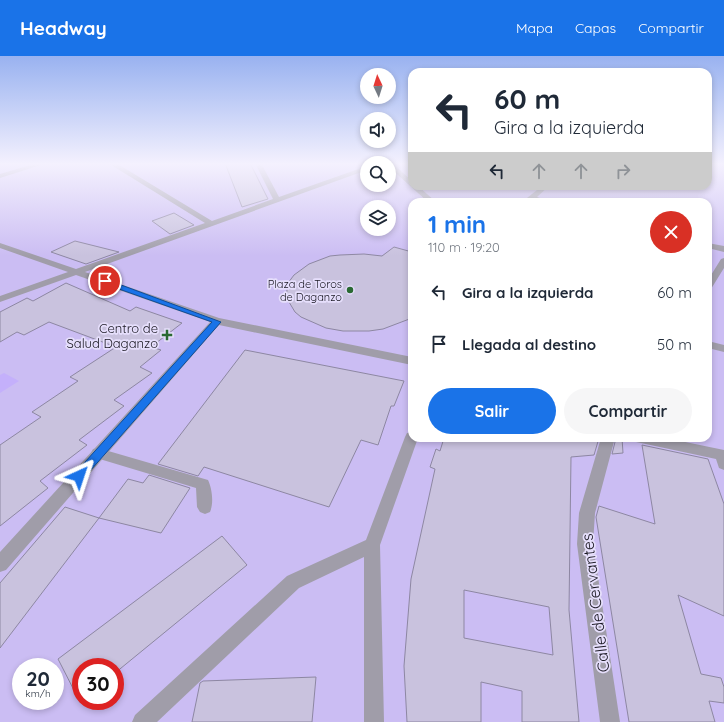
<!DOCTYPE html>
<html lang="es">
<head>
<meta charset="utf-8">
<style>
  :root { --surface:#fff; --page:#f6f6f7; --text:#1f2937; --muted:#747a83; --accent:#1a73e8 }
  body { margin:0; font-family:Quicksand,sans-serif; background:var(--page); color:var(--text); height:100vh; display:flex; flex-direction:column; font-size:15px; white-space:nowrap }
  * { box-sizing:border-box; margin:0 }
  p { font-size:13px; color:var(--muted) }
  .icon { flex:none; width:22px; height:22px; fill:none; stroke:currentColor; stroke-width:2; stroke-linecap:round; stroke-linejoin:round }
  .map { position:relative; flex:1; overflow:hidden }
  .details { position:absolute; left:408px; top:142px; width:304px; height:244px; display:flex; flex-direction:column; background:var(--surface); border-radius:12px; box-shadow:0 2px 6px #0003 }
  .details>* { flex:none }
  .banner { position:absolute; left:408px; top:12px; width:304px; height:122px; border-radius:12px; box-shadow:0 2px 6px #0003; background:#fff; color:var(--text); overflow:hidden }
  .needle { width:26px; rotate:356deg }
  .tools { position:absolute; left:360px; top:12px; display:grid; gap:8px }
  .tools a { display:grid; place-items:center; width:36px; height:36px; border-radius:50%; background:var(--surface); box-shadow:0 2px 6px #0003; font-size:20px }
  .speed { position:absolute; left:12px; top:602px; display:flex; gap:8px; font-size:20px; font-weight:700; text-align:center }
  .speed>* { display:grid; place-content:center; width:52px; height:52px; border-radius:50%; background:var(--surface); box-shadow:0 2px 6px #0003; line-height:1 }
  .speed small { font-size:10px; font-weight:400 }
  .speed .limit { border:6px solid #d22; background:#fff; color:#111 }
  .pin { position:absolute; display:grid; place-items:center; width:34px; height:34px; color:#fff; margin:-17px; border:2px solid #fff; border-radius:50%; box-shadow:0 1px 4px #0007 }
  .me { position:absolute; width:44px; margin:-22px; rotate:42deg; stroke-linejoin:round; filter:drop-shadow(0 0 3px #0008) }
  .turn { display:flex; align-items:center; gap:14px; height:84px; padding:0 20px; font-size:18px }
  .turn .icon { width:52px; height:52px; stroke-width:2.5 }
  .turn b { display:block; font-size:28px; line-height:34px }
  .lanes { display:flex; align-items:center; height:38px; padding:0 20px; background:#0003; justify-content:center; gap:20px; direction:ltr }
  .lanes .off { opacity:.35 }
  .round { display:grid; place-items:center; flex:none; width:42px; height:42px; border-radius:21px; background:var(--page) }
  .summary { display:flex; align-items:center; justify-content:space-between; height:68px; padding:0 20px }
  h1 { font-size:24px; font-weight:700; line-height:30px; color:var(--accent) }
  .primary-button { display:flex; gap:8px; margin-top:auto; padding:8px 20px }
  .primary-button a { flex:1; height:46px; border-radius:24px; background:var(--accent); color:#fff; font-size:16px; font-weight:700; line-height:46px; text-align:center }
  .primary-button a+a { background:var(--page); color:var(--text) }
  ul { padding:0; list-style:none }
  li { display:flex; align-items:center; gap:12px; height:52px; padding:0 20px }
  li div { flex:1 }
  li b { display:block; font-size:15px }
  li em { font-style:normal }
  header { display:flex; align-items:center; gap:24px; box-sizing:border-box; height:56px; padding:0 20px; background:var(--accent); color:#fff }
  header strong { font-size:19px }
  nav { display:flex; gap:22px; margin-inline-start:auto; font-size:14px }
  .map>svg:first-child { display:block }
</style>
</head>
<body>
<header>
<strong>Headway</strong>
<nav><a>Mapa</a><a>Capas</a><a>Compartir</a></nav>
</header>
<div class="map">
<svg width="724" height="666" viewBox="0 0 724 666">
  <rect width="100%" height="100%" fill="#e6dffc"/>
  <path fill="#cbbdf3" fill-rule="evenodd" d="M 0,107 L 367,107 L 367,129 L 389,129 L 389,107 L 412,107 L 412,130 L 708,130 L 708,107 L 724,107 L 724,666 L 0,666 ZM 412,146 L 708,146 L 708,382 L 412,382 ZM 367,151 L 389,151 L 389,173 L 367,173 ZM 21,611 L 55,611 L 55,645 L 21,645 ZM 81,611 L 115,611 L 115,645 L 81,645 Z"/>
  <path fill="#c4b0fb" d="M 4,317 L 19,325 L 0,337 L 0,319 Z"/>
  <path fill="#c9c2de" stroke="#8d87a2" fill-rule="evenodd" d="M 225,107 L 250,107 L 268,143 L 242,151 Z
    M 174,157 L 194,169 L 170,178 L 152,165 Z
    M 75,185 L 119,196 L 86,208 L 51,196 Z
    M 394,191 L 412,196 L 412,262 L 383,273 L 369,275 L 343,275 L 326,272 L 301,261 L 295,256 L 286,241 L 288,227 L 294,219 L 309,208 L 330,200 L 340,199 L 364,198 L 382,200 Z
    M 66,227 L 130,255 L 136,251 L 182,267 L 151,291 L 161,294 L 140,311 L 152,317 L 114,344 L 124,350 L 79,384 L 87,389 L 40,425 L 48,432 L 0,470 L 0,389 L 41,361 L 32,356 L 78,325 L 70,321 L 116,291 L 49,266 L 24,279 L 17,276 L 0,286 L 0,256 L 27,242 L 33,245 Z
    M 245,294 L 404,325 L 394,350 L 391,350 L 378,389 L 361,384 L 329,451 L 204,411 L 198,420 L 158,408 Z
    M 444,382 L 599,382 L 594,399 L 571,401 L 569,554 L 579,666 L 522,666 L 522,635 L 481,626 L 481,666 L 407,666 L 404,610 L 411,523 L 435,413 L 430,411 L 436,393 L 440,395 ZM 464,534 L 549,551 L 553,599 L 464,582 Z
    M 616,382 L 622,382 L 623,397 L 612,398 Z
    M 642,389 L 708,403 L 724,448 L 724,560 L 678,539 L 701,618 L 721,622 L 724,631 L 724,647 L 709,645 L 715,666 L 629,666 L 596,461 L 599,450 L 655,468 Z
    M 149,419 L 190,432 L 161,477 L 99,462 L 128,423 L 143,427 Z
    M 65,451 L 99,462 L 0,592 L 0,527 Z
    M 222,480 L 247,509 L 115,617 L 115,611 L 81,611 L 81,645 L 80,646 L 58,603 Z
    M 316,621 L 312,666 L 192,666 L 200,627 L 203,625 Z"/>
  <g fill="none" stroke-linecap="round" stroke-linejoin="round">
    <path fill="#a09da9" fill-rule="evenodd" d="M 708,285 L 724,289 L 724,296 L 708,292 Z
      M 98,392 L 208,424 C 212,432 214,447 210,456 L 205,458 L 200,456 L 197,451 L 196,432 L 93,401 L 91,397 L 93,393 Z"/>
    <path fill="#a09da9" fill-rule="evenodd" d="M 37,107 L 47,107 L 0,122 L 0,118 Z
      M 108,107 L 116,107 L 212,165 L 273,143 L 255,107 L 261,107 L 279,141 L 367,110 L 367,114 L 85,216 L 219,262 L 412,301 L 412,309 L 219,269 L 6,514 L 0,516 L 0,496 L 210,266 L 76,219 L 0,246 L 0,240 L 68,216 L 0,192 L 0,187 L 76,213 L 205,167 Z
      M 389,107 L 392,107 L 412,125 L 412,130 L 418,130 L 436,146 L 428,146 L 389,111 Z
      M 542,130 L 549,130 L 537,141 L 552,146 L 533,144 L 530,146 L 522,146 Z
      M 708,187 L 724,190 L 724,196 L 708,192 Z
      M 724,202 L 724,212 L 711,233 L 708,234 L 708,224 L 721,203 Z
      M 412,376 L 412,382 L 418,382 L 380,489 L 384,666 L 364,666 L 364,501 L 299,532 L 157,666 L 132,666 L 135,659 L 287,520 L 366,484 L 405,381 L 407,377 Z
      M 601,382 L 615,382 L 595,457 L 593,488 L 620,666 L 600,666 L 577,488 L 579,457 Z
      M 634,382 L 666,382 L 724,394 L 724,414 L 719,412 L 716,403 L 641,387 L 636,386 Z"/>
  </g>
  <linearGradient id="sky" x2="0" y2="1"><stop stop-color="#99b2f0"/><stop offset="0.54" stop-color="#f4f1fe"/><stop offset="1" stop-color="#f4f1fe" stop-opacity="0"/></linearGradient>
  <rect width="724" height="200" fill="url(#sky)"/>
  <path fill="#1a73e8" stroke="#114b97" d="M 105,223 L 221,266 L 83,423 L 79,424 L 75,423 L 73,420 L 75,417 L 212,266 L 102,227 L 102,224 Z"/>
  <g fill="#2a6932" stroke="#e6dffc" stroke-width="1.5">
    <circle cx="350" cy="234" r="4"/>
    <path d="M165 273h4v4h4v4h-4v4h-4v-4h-4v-4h4z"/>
  </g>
  <g text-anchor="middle" stroke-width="3.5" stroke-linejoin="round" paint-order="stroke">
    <g font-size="11" fill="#191721" stroke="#e6dffc" text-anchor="end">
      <text x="342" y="232">Plaza de Toros<tspan x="342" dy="13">de Daganzo</tspan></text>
    </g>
    <g font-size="13" fill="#191721" stroke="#e6dffc" text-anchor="end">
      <text x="158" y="277">Centro de<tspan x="158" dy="15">Salud Daganzo</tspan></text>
    </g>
    <g font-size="16" fill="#191721" stroke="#e6dffc">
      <text transform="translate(595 547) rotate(-97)" y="6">Calle de Cervantes</text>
    </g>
  </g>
</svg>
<div class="tools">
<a><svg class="needle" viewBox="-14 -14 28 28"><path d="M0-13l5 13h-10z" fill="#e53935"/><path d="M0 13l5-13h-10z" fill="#747a83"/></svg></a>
<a><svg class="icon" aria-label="sound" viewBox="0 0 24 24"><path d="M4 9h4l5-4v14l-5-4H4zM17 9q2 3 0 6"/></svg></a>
<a><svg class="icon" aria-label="search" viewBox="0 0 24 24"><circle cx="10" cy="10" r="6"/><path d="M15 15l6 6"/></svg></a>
<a><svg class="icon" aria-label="layers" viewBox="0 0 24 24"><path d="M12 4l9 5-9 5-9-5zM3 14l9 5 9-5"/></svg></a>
</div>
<div class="speed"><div>20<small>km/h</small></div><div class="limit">30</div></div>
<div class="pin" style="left:105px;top:225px;background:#d93025"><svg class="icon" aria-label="arrive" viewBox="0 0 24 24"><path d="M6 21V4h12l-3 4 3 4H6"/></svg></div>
<svg class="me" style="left:79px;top:420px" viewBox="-20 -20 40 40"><path d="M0-17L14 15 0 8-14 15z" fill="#1a73e8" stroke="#fff" stroke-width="4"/></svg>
<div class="banner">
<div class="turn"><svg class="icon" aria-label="left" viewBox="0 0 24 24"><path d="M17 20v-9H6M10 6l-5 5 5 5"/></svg><div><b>60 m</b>Gira a la izquierda</div></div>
<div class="lanes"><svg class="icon" aria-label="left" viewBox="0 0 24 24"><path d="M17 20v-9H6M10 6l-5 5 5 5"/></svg><svg class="icon off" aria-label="ahead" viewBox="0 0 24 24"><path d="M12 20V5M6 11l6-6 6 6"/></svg><svg class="icon off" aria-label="ahead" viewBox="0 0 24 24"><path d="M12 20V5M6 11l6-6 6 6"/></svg><svg class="icon off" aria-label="right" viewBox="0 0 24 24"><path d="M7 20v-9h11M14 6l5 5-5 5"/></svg></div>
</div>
<section class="details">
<div class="summary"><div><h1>1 min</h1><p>110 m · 19:20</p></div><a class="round" style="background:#d93025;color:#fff"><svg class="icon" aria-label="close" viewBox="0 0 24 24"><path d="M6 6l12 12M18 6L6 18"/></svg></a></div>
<ul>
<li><svg class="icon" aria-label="left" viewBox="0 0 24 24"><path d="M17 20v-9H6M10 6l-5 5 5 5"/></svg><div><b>Gira a la izquierda</b></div><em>60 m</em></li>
<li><svg class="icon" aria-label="arrive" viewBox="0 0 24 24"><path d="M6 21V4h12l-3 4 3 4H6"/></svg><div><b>Llegada al destino</b></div><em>50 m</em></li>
</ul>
<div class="primary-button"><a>Salir</a><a>Compartir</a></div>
</section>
</div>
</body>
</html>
